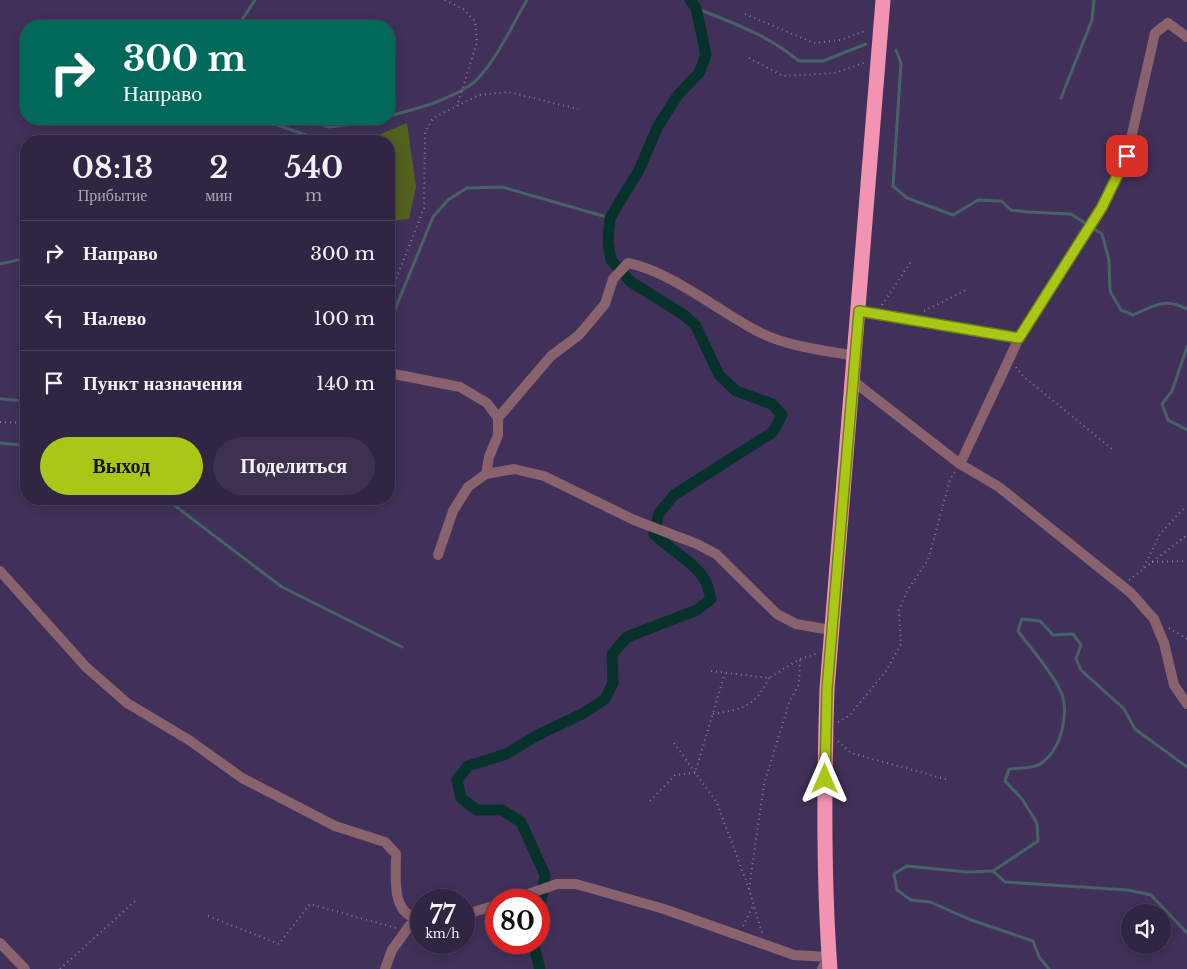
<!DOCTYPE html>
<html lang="ru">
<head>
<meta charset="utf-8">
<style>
  :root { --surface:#312544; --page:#3d314f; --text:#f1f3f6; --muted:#a8a5b2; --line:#4c425d; --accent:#aac718 }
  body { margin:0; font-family:"Libre Baskerville",serif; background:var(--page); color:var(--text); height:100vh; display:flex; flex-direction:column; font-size:19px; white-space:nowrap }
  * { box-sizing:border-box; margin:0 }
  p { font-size:16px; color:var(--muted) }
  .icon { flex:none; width:28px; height:28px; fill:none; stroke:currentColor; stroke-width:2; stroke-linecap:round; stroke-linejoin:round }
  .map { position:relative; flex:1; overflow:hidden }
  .drawer { position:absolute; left:20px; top:135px; width:375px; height:370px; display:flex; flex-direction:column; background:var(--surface); border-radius:20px; box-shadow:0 2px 12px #0003,0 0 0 1px var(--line) }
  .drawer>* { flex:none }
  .guide { position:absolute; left:20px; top:20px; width:375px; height:105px; border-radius:20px; box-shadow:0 2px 12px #0003,0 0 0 1px var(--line); background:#00695c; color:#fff; overflow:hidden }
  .tools { position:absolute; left:1121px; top:904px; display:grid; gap:10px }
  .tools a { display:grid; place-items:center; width:50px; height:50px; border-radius:50%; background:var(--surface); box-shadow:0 2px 12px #0003,0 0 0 1px var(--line); font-size:25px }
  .speed { position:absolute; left:410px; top:889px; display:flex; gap:10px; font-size:25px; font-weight:700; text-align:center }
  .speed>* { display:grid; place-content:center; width:65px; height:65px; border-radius:50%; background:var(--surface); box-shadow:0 2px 12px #0003,0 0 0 1px var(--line); line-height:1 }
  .speed small { font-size:12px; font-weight:400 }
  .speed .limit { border:8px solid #d22; background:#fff; color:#111 }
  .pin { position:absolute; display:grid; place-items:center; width:42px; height:42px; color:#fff; margin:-21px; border-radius:10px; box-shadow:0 2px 8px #0006 }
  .me { position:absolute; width:55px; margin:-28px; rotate:0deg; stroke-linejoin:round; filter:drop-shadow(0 0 4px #0008) }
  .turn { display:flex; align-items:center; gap:18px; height:105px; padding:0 20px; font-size:22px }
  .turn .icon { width:65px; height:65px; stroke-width:2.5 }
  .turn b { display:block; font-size:35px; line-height:42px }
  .eta { display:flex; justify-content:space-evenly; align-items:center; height:85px; text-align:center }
  .eta b { font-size:30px; font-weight:600; line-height:35px }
  .action { display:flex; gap:10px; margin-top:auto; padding:10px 20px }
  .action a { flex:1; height:58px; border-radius:30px; background:var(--accent); color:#111; font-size:20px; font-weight:600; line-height:58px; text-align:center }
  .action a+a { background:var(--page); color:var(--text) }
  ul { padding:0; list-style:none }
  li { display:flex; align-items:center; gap:15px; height:65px; padding:0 20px; border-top:1px solid var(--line) }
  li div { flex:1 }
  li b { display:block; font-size:19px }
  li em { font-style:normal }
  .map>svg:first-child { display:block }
</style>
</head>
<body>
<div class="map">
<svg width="1187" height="969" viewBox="0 0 1187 969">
  <rect width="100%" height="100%" fill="#41315a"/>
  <path fill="#53611f" d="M 407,123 L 416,187 L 409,219 L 389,221 L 389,141 L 364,141 Z"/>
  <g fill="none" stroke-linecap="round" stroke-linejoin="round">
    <path stroke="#466265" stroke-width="3" d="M 696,8 C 735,24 766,34 799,61 L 823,61 L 866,44
      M 238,26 L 255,0
      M 896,50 L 901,63 L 893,186 L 907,198 L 953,215 L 978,200 L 1001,201 L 1011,210 L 1028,212 L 1071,214 L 1102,234 L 1109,260 L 1110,291 L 1121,310 L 1133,315 C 1154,306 1165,297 1187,309
      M 1061,98 L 1092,20 L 1094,0
      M 389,116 C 416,109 444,102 469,86 C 491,72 513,23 527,0
      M 260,119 L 323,141
      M 307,119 L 329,127 L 361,123 L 377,119
      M 0,264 L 26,258
      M 389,324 L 433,217 L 448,200 L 467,188 L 502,187 L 610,218
      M 1187,347 L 1172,391 L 1162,404 L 1168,420 L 1187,430
      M 0,399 L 26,401
      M 0,443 L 20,445 L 26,447
      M 166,499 L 282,587 L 402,647
      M 993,871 L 1005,882 L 1128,890 L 1151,895 L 1187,933
      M 1049,969 L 1039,957 L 1033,941 L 971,920 L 930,902 L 911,900 L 897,890 L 894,874 L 907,866 L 967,872 L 993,871 L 1038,841 L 1037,823 L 1022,799 L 1005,781 L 1009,769 C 1019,768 1035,769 1043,762 C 1062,747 1071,709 1059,688 C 1049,668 1031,649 1018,631 L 1022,619 L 1040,621 L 1053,635 L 1073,634 L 1081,645 L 1076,659 L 1081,670 L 1124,709 L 1135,729 L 1187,767"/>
    <path stroke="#06322b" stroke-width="11" d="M 539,913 L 545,875 L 521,822 L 502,810 L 477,810 L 461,798 L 457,780 L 468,766 L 506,754 L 538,735 L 584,713 L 605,699 L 613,683 L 612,654 L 627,637 L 697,610 L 711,599 C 709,593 708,585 705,580 C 693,561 670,550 654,534 L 659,513 L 674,495 L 773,432 L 782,415 L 772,404 L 736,391 L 719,375 L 696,326 L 684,315 L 631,282 L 611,260 L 608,243 L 610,218 L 639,170 L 658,126 L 678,95 L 699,73 L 706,55 L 696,8 L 690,0
      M 533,942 L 540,969"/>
    <path stroke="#887c9d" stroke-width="2" stroke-dasharray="1 4" stroke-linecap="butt" d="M 445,0 L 463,9 L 475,21 L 477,42 L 457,106
      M 745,14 L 814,43 L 841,40 L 867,30
      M 749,58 L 783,76 L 835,73 L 866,62
      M 389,297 L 424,208 L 425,132 L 433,118 L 479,95 L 508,92 L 578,109
      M 882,305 L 912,260
      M 924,311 L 966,290
      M 1016,367 L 1023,376 L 1112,449
      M 0,422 L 26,423
      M 1152,562 L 1187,561
      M 1144,567 L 1160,534 L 1186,506
      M 1129,580 L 1187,535
      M 1169,628 L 1187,639
      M 711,671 L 769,678 L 800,659 L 818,653
      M 713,714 C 743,709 755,707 769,678
      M 838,722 L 849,716 L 886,671 L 901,644 L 899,610 L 907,591 L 928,560 L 950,480 L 955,472
      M 838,741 L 851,753 L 949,780
      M 674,743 L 717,803 L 749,889 L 762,933
      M 650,801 L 675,775 L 695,773 L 725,673
      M 749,889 L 764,784 L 789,703 L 799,684 L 800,659
      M 208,916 L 279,944 L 310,904 L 396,928
      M 743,926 L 753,906
      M 60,969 L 135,901"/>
    <path stroke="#89626d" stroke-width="10" d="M 859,311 L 1019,338
      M 389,373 L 460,387 L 487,403 L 498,418 L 498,435 L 489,457 L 486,474
      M 853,381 L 960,464 L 999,487 L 1131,593 L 1154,619 L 1164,643 L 1174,685 L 1187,704
      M 498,418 L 551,356 L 579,335 L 605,304 L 613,279 L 628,263 C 670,271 720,312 759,332 C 789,347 823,350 855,356
      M 960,464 L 1019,338 L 1103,207 L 1127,156 L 1155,33 L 1168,23 L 1187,37
      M 438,555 L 453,511 L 468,487 L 486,474 L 514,469 L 544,476 L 634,520 L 697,544 L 716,554 L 777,614 L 796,624 L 831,630
      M 0,571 L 86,667 L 127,703 L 189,740 L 242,778 L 335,826 L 385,842 L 396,854 C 396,876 390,916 421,919
      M 511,900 L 557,884 L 576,884 L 664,909 L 794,955 L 829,957 L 822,969
      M 464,915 L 496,905
      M 0,943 L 25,969
      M 385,969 L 392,950 L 415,918"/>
    <path stroke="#f293b1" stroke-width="15" d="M 830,969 C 823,876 824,782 827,689 L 883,0"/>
  </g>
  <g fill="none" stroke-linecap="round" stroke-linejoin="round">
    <g stroke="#6e8110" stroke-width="12">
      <path id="route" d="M 825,779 L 827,689 L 859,311 L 1019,338 L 1102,207 L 1127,156"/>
    </g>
    <use href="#route" stroke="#aac718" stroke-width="9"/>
  </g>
</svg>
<div class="tools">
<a><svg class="icon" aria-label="sound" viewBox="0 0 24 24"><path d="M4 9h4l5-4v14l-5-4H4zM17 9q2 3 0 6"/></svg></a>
</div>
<div class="speed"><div>77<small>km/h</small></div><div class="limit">80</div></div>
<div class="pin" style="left:1127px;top:156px;background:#d93025"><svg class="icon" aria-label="arrive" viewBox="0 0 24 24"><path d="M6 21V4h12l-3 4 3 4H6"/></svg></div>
<svg class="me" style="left:825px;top:779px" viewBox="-20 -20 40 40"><path d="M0-17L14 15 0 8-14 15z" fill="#aac718" stroke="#fff" stroke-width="4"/></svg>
<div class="guide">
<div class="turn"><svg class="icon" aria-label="right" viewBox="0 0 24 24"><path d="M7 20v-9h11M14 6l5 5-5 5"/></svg><div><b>300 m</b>Направо</div></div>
</div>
<section class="drawer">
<div class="eta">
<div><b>08:13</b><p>Прибытие</p></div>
<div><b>2</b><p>мин</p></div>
<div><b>540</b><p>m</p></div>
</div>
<ul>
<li><svg class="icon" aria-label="right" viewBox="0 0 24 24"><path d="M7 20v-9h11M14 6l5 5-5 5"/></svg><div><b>Направо</b></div><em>300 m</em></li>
<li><svg class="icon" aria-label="left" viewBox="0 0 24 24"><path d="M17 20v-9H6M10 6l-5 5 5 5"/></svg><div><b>Налево</b></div><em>100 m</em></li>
<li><svg class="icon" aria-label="arrive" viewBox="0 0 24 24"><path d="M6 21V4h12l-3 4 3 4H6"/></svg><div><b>Пункт назначения</b></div><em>140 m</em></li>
</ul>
<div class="action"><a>Выход</a><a>Поделиться</a></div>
</section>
</div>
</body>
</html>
